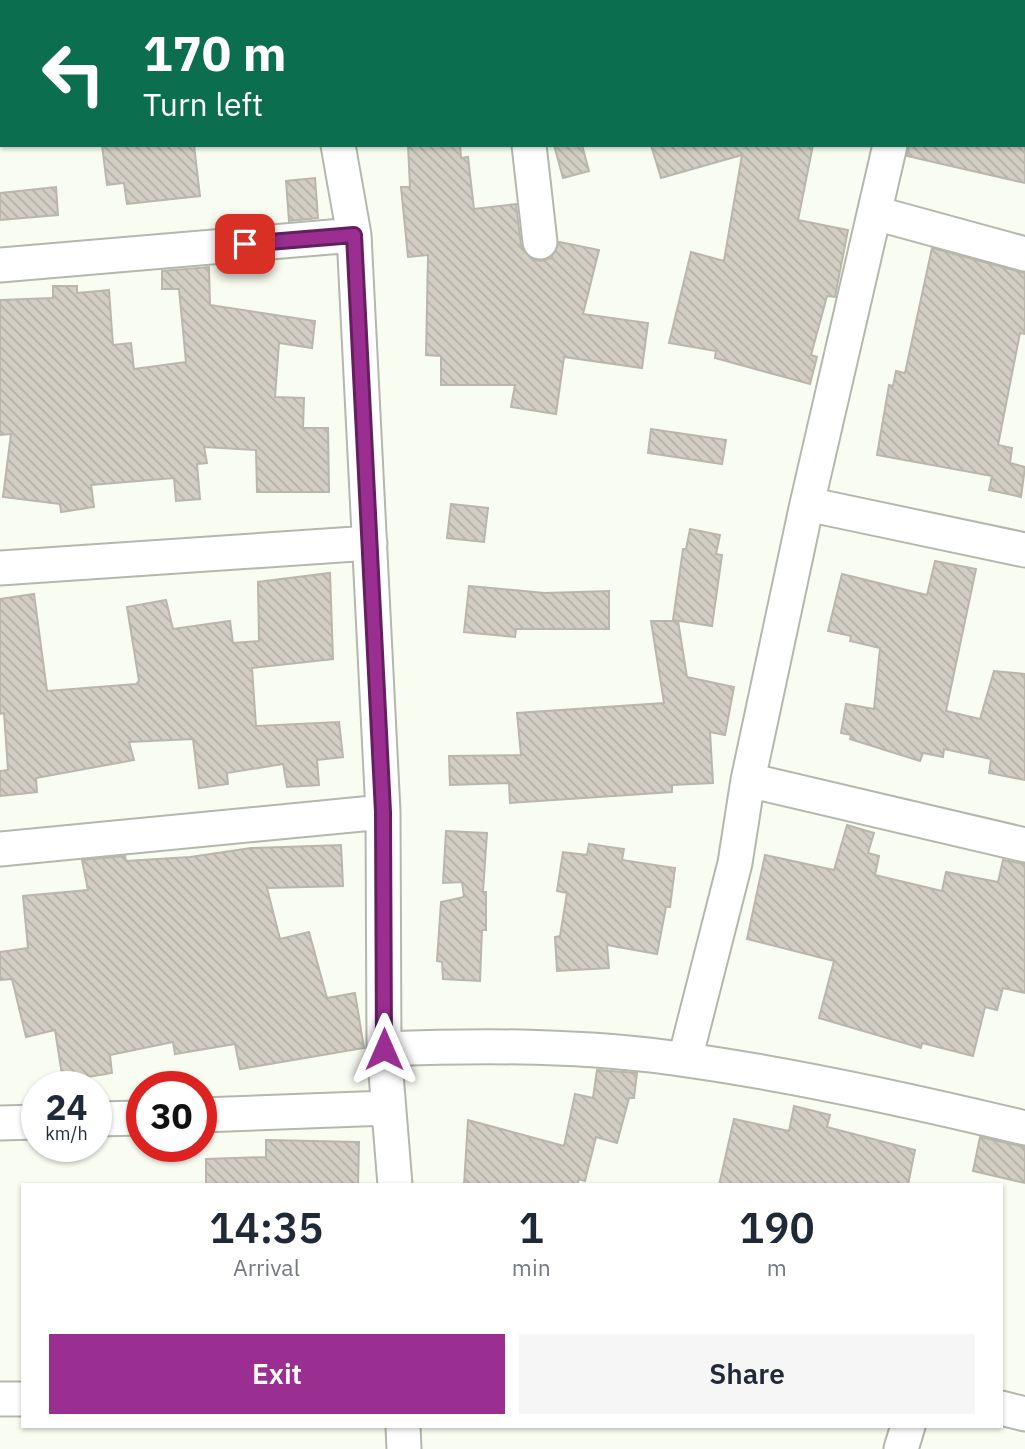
<!DOCTYPE html>
<html lang="en">
<head>
<meta charset="utf-8">
<style>
  :root { --surface:#fff; --page:#f6f6f7; --text:#1f2937; --muted:#747a83; --accent:#9a2f91 }
  body { margin:0; font-family:"IBM Plex Sans",sans-serif; background:var(--page); color:var(--text); height:100vh; display:flex; flex-direction:column; font-size:26px; white-space:nowrap }
  * { box-sizing:border-box; margin:0 }
  p { font-size:23px; color:var(--muted) }
  .icon { flex:none; width:38px; height:38px; fill:none; stroke:currentColor; stroke-width:2; stroke-linecap:round; stroke-linejoin:round }
  .map { position:relative; flex:1; overflow:hidden }
  .sheet { position:absolute; left:21px; top:1183px; width:982px; height:245px; display:flex; flex-direction:column; background:var(--surface); border-radius:0px; box-shadow:0 2px 5px #0004 }
  .sheet>* { flex:none }
  .guide { position:absolute; left:0px; top:0px; width:1026px; height:147px; box-shadow:0 2px 5px #0004; background:#0b6e4f; color:#fff; overflow:hidden }
  .speed { position:absolute; left:21px; top:1071px; display:flex; gap:14px; font-size:35px; font-weight:700; text-align:center }
  .speed>* { display:grid; place-content:center; width:91px; height:91px; border-radius:50%; background:var(--surface); box-shadow:0 2px 5px #0004; line-height:1 }
  .speed small { font-size:18px; font-weight:400 }
  .speed .limit { border:10px solid #d22; background:#fff; color:#111 }
  .pin { position:absolute; display:grid; place-items:center; width:60px; height:60px; color:#fff; margin:-30px; border-radius:14px; box-shadow:0 4px 10px #0006 }
  .me { position:absolute; width:77px; margin:-38px; rotate:0deg; stroke-linejoin:round; filter:drop-shadow(0 0 5px #0008) }
  .turn { display:flex; align-items:center; gap:24px; height:147px; padding:0 28px; font-size:32px }
  .turn .icon { width:91px; height:91px; stroke-width:2.5 }
  .turn b { display:block; font-size:49px; line-height:60px }
  .eta { display:flex; justify-content:space-evenly; align-items:center; height:119px; text-align:center }
  .eta b { font-size:42px; font-weight:600; line-height:49px }
  .cta { display:flex; gap:14px; margin-top:auto; padding:14px 28px }
  .cta a { flex:1; height:80px; border-radius:0px; background:var(--accent); color:#fff; font-size:28px; font-weight:600; line-height:80px; text-align:center }
  .cta a+a { background:var(--page); color:var(--text) }
  .map>svg:first-child { display:block }
</style>
</head>
<body>
<div class="map">
<svg width="1025" height="1449" viewBox="0 0 1025 1449">
  <defs>
    <pattern id="building-back-hatch" width="6" height="6" patternUnits="userSpaceOnUse" patternTransform="scale(1.75)"><rect width="6" height="6" fill="#d2cec3"/><path d="M-1 5l2 2M0 0l6 6M5-1l2 2" fill="none" stroke="#b3b0a6"/></pattern>
  </defs>
  <rect width="100%" height="100%" fill="#f9fcf1"/>
  <path fill="url(#building-back-hatch)" stroke="#bab6ac" stroke-width="2" d="M 102,145 L 194,145 L 200,196 L 127,204 L 124,183 L 107,185 Z
    M 408,145 L 460,145 L 461,158 L 468,157 L 474,209 L 516,204 L 521,245 L 532,259 L 541,261 L 551,258 L 559,242 L 599,250 L 583,314 L 648,323 L 642,368 L 564,357 L 556,414 L 511,407 L 515,385 L 441,385 L 441,356 L 426,355 L 428,255 L 408,257 L 401,187 L 410,187 Z
    M 554,145 L 582,145 L 589,171 L 563,178 Z
    M 651,145 L 813,145 L 798,220 L 848,230 L 835,297 L 827,296 L 811,355 L 817,357 L 810,384 L 715,358 L 716,351 L 669,343 L 691,252 L 724,261 L 742,155 L 661,178 Z
    M 909,145 L 1025,145 L 1025,183 L 907,156 Z
    M 315,178 L 318,218 L 289,221 L 286,181 Z
    M 56,187 L 58,215 L 0,220 L 0,193 Z
    M 932,248 L 1025,273 L 1025,334 L 1020,333 L 998,445 L 1012,448 L 1010,463 L 1025,467 L 1021,497 L 989,490 L 992,476 L 877,455 L 889,385 L 893,386 L 896,371 L 905,373 Z
    M 209,267 L 210,305 L 315,321 L 312,348 L 279,343 L 275,397 L 304,398 L 303,428 L 328,428 L 329,492 L 257,492 L 256,450 L 204,447 L 207,463 L 197,464 L 200,499 L 176,501 L 174,478 L 91,485 L 94,507 L 61,512 L 60,504 L 3,497 L 11,434 L 0,435 L 0,300 L 53,298 L 53,286 L 77,286 L 77,293 L 109,290 L 113,345 L 131,343 L 134,369 L 186,362 L 179,289 L 162,289 L 162,271 Z
    M 651,429 L 726,440 L 722,464 L 648,453 Z
    M 451,504 L 488,508 L 484,542 L 447,538 Z
    M 690,529 L 720,535 L 716,554 L 722,555 L 712,626 L 673,620 L 683,549 L 686,549 Z
    M 935,561 L 976,569 L 946,711 L 980,719 L 994,671 L 1025,674 L 1025,780 L 989,773 L 991,759 L 944,749 L 943,757 L 923,753 L 920,761 L 850,739 L 851,735 L 841,733 L 846,704 L 874,709 L 880,648 L 850,641 L 851,636 L 828,631 L 842,574 L 927,595 Z
    M 330,573 L 333,659 L 252,668 L 256,726 L 339,722 L 343,757 L 317,760 L 319,785 L 287,787 L 283,764 L 227,773 L 228,784 L 199,788 L 193,739 L 129,742 L 134,760 L 36,778 L 37,792 L 0,796 L 0,771 L 8,770 L 4,713 L 0,714 L 0,599 L 34,594 L 47,691 L 136,684 L 139,681 L 127,607 L 166,600 L 173,629 L 230,621 L 233,643 L 259,641 L 258,582 Z
    M 469,586 L 545,593 L 609,591 L 609,629 L 516,629 L 515,637 L 464,632 Z
    M 651,621 L 678,621 L 687,677 L 734,687 L 725,735 L 710,732 L 713,783 L 672,785 L 672,792 L 510,803 L 509,783 L 450,785 L 449,756 L 521,755 L 517,713 L 664,703 Z
    M 847,825 L 874,833 L 868,853 L 879,856 L 875,875 L 942,891 L 946,872 L 998,882 L 1003,860 L 1025,864 L 1025,993 L 1003,988 L 997,1010 L 985,1007 L 973,1056 L 922,1043 L 921,1048 L 819,1018 L 834,961 L 747,939 L 765,855 L 834,870 Z
    M 446,831 L 487,833 L 483,892 L 486,892 L 486,930 L 482,930 L 480,981 L 443,979 L 442,962 L 437,961 L 441,902 L 464,897 L 462,882 L 443,883 Z
    M 589,844 L 624,849 L 622,860 L 675,868 L 670,907 L 666,907 L 657,954 L 607,945 L 609,968 L 557,971 L 555,937 L 560,936 L 567,893 L 557,891 L 563,852 L 587,855 Z
    M 341,845 L 343,886 L 267,888 L 280,939 L 309,932 L 327,998 L 355,993 L 364,1048 L 240,1069 L 235,1044 L 175,1054 L 173,1042 L 110,1055 L 112,1073 L 63,1081 L 55,1030 L 26,1037 L 12,979 L 0,980 L 0,952 L 28,948 L 23,896 L 88,890 L 82,860 L 125,856 L 126,861 L 190,857 L 251,848 Z
    M 597,1070 L 637,1073 L 634,1098 L 629,1098 L 617,1143 L 596,1137 L 585,1181 L 579,1179 L 577,1185 L 464,1185 L 468,1120 L 564,1146 L 575,1094 L 593,1098 Z
    M 794,1106 L 830,1115 L 827,1127 L 915,1150 L 908,1185 L 719,1185 L 734,1119 L 789,1131 Z
    M 980,1137 L 1025,1147 L 1025,1183 L 973,1171 Z
    M 266,1140 L 359,1142 L 358,1185 L 206,1185 L 206,1159 L 266,1157 Z"/>
  <g fill="none" stroke-linecap="round" stroke-linejoin="round">
    <g stroke="#b4b7ac" stroke-width="37">
      <path id="minor" d="M 313,0 L 313,2
        M 515,0 L 516,2
        M 918,2 L 919,0
        M 338,145 L 354,235 L 383,812 L 384,1049 L 395,1185
        M 529,145 L 540,242
        M 875,213 L 1025,254
        M 0,265 L 354,235
        M 807,504 L 1025,550
        M 0,568 L 370,543
        M 748,780 L 1025,845
        M 0,849 L 383,812
        M 384,1049 C 485,1045 587,1045 687,1060 C 800,1076 913,1101 1025,1128
        M 685,1059 L 735,863 L 748,780 L 807,504 L 890,145
        M 201,1115 L 387,1108
        M 96,1119 L 142,1118
        M 0,1123 L 37,1122
        M 0,1399 L 23,1399
        M 1001,1408 L 1025,1414
        M 403,1426 L 404,1449
        M 901,1449 L 908,1426"/>
    </g>
    <use href="#minor" stroke="#fff" stroke-width="33"/>
  </g>
  <g fill="none" stroke-linecap="round" stroke-linejoin="round">
    <g stroke="#641f5e" stroke-width="18">
      <path id="route" d="M 245,244 L 354,235 L 383,812 L 384,1049"/>
    </g>
    <use href="#route" stroke="#9a2f91" stroke-width="12"/>
  </g>
</svg>
<div class="speed"><div>24<small>km/h</small></div><div class="limit">30</div></div>
<div class="pin" style="left:245px;top:244px;background:#d93025"><svg class="icon" aria-label="arrive" viewBox="0 0 24 24"><path d="M6 21V4h12l-3 4 3 4H6"/></svg></div>
<svg class="me" style="left:384px;top:1049px" viewBox="-20 -20 40 40"><path d="M0-17L14 15 0 8-14 15z" fill="#9a2f91" stroke="#fff" stroke-width="4"/></svg>
<div class="guide">
<div class="turn"><svg class="icon" aria-label="left" viewBox="0 0 24 24"><path d="M17 20v-9H6M10 6l-5 5 5 5"/></svg><div><b>170 m</b>Turn left</div></div>
</div>
<section class="sheet">
<div class="eta">
<div><b>14:35</b><p>Arrival</p></div>
<div><b>1</b><p>min</p></div>
<div><b>190</b><p>m</p></div>
</div>
<div class="cta"><a>Exit</a><a>Share</a></div>
</section>
</div>
</body>
</html>
